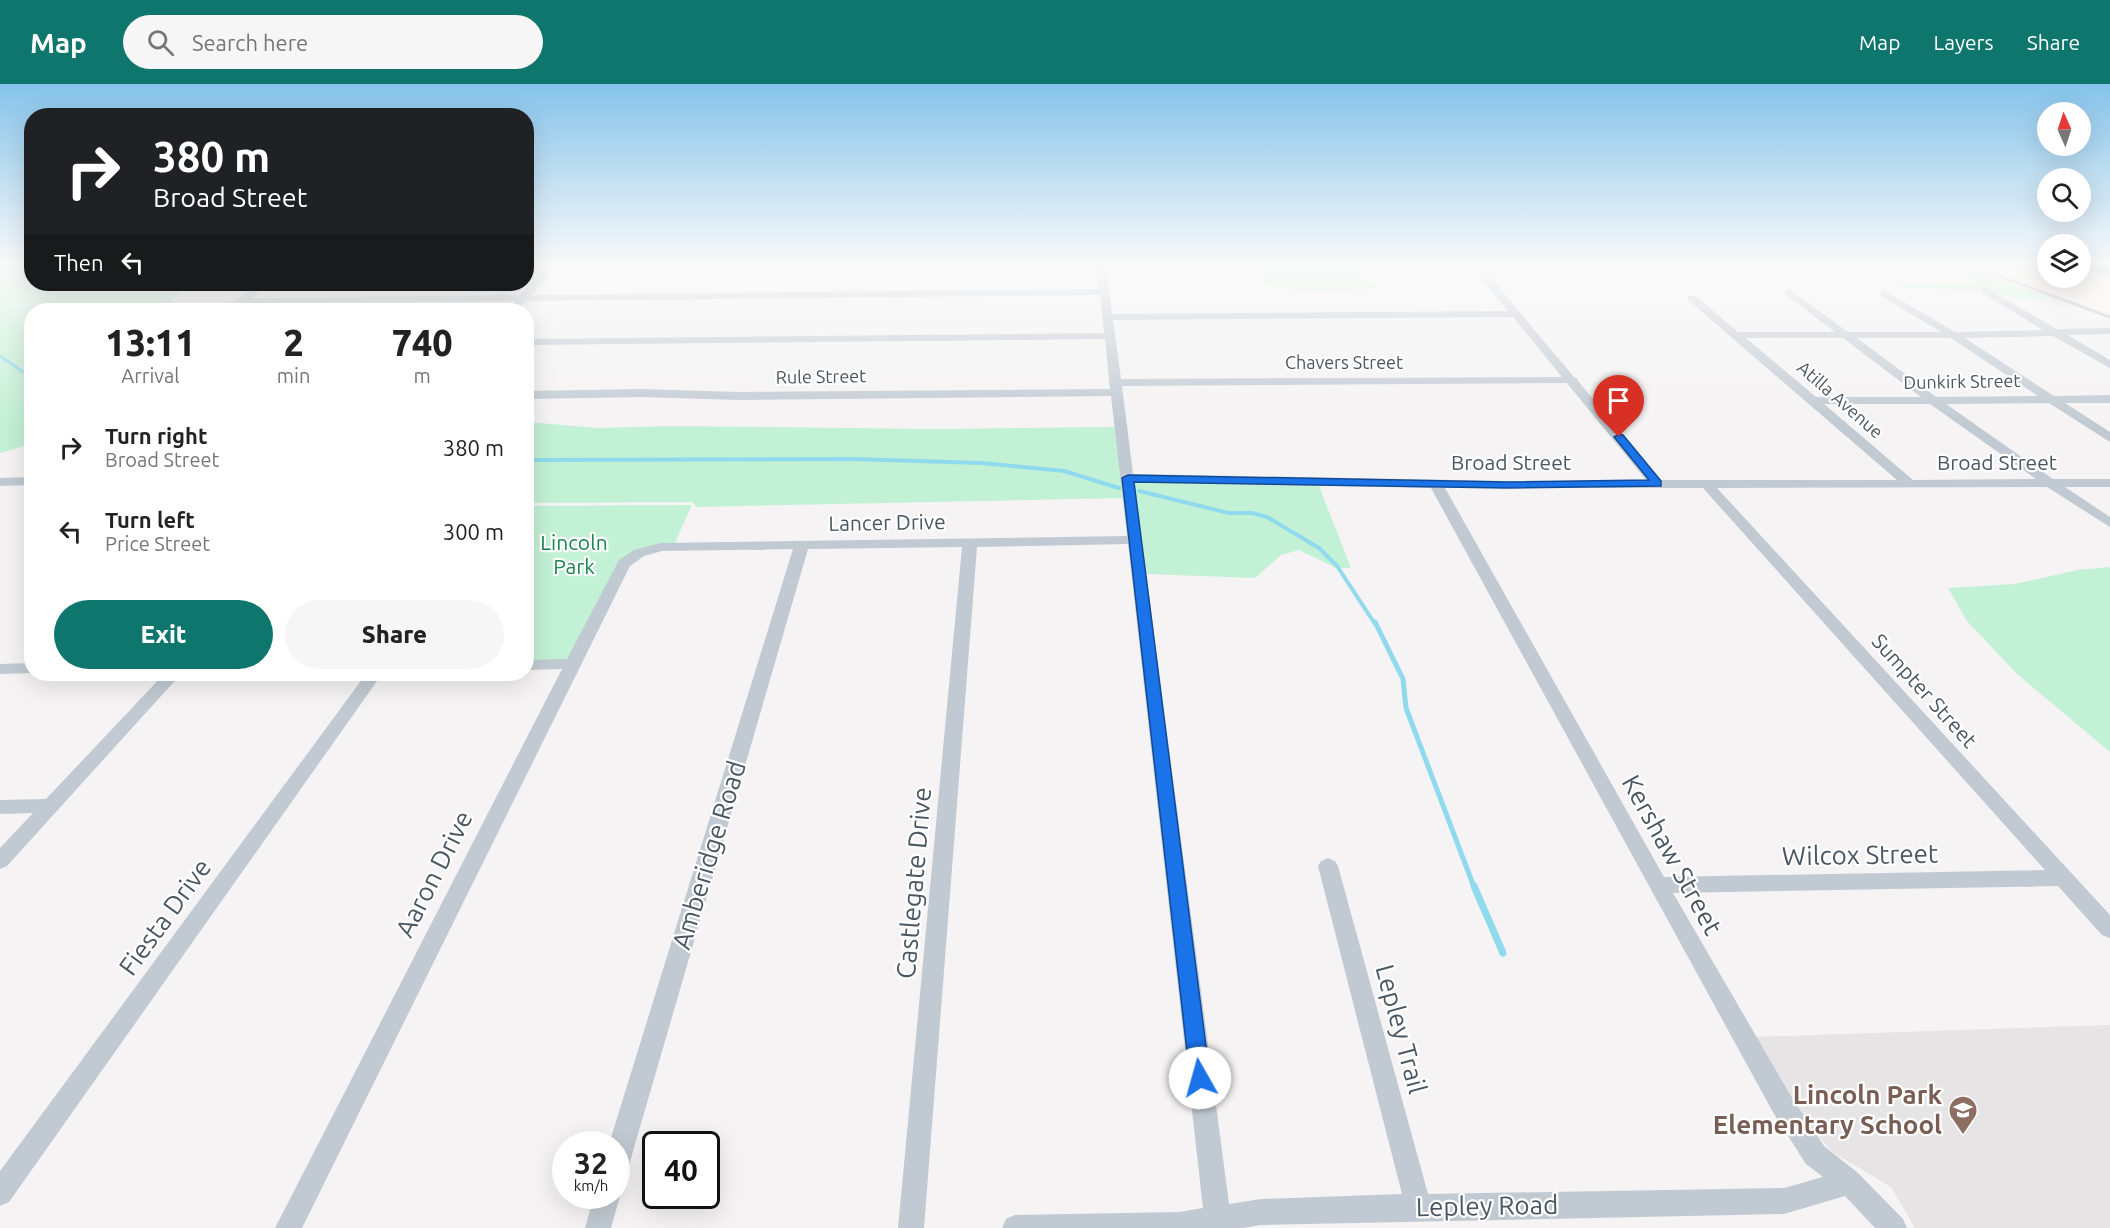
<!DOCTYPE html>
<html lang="en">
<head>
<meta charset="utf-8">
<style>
  :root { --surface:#fff; --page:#f6f6f6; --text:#222; --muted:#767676; --accent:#0f766e }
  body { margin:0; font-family:Ubuntu,sans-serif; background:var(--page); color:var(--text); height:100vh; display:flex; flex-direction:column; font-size:22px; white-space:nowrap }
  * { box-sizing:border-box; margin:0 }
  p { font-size:20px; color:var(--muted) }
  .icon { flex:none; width:33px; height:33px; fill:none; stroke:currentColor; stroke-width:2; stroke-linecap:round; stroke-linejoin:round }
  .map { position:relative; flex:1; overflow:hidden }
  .panel { position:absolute; left:24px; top:219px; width:510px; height:378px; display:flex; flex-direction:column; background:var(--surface); border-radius:24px; box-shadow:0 6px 24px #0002 }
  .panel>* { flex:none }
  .guide { position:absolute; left:24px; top:24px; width:510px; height:183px; border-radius:24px; box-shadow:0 6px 24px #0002; background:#202124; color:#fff; overflow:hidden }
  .needle { width:39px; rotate:357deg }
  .fabs { position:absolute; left:2037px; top:18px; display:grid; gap:12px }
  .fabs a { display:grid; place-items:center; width:54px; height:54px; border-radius:50%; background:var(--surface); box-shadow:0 6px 24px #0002; font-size:30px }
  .speed { position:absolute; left:552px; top:1047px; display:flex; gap:12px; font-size:30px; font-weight:700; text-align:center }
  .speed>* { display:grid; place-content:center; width:78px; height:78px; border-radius:50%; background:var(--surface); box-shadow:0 6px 24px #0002; line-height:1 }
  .speed small { font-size:15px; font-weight:400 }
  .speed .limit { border:3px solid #111; border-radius:9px; background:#fff; color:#111 }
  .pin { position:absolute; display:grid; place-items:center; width:51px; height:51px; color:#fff; margin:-62px -26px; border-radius:50% 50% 50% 0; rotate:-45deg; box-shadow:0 0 6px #0007 }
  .pin .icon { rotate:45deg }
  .me { position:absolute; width:66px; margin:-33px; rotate:353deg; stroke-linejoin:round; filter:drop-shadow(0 0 4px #0008) }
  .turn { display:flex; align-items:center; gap:21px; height:126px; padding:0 30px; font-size:27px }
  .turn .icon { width:78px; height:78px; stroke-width:2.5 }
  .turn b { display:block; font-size:42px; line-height:51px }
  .then { display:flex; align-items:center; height:57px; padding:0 30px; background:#0003; gap:12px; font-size:22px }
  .eta { display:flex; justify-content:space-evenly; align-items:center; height:102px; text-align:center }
  .eta b { font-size:36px; font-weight:800; line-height:42px }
  .action { display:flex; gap:12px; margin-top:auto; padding:12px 30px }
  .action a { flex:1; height:69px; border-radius:36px; background:var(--accent); color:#fff; font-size:24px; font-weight:800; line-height:69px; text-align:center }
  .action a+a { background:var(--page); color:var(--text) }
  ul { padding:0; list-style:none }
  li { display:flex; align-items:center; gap:18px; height:84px; padding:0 30px }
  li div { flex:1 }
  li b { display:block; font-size:22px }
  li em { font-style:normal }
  header { display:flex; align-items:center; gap:36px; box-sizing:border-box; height:84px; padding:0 30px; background:var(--accent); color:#fff }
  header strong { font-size:28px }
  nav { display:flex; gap:33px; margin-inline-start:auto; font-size:21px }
  .search { width:420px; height:54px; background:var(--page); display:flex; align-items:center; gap:15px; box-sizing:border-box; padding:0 21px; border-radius:33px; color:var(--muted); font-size:22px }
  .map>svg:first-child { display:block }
</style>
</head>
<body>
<header>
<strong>Map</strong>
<div class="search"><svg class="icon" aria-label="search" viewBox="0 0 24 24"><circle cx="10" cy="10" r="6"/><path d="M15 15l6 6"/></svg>Search here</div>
<nav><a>Map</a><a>Layers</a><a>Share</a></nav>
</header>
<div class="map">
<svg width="2110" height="1144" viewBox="0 0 2110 1144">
  <rect width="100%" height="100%" fill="#f5f3f3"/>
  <path fill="#fdf9ef" d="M 1974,181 L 2047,181 L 2048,194 L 2080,194 L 2081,182 L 2110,192 L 2110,231 Z"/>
  <path fill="#e6e4e5" d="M 2110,941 L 2110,1144 L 1915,1144 L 1891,1103 L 1834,1069 L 1799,1033 L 1753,953 Z"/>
  <path fill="#c3f1d5" d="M 0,181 L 31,181 L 32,200 L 126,200 L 132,203 L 187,202 L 165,226 L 32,226 L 31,360 L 0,369 Z
    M 1230,181 L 1363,181 L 1361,192 L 1377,204 C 1347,206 1285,212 1260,196 C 1256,194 1252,186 1249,182 Z
    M 1944,181 L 1961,181 L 2050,214 C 2034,215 2021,215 2006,212 C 1996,210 1987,205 1978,205 L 1981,207 L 1902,203 L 1891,200 L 1976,198 L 1976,195 Z
    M 527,338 L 598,344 L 670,342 L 937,345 L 1116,343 L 1124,414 L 696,423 L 693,418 L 527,419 Z
    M 1134,398 L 1319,402 L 1351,484 L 1336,484 L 1299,466 L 1281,471 L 1255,494 L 1146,490 Z
    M 692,421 L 673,463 L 631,473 L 573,580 L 527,581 L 526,422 Z
    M 2110,483 L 2110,668 L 2017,590 L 1967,537 L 1948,504 L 2015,500 L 2078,486 Z"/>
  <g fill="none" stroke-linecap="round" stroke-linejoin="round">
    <path stroke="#90daee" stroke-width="3" d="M 0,272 L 32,294"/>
    <path stroke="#90daee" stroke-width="4" d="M 526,376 L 853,375 L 981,379 L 1064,387 L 1119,404
      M 1139,407 L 1229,429 L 1252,429 L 1267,433 L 1319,464 L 1337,482 L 1375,540"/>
    <path stroke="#90daee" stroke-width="5" d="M 1375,538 L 1403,595 L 1406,624 L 1474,803"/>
    <path stroke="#90daee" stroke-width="7" d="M 1474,802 L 1503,869"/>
    <g stroke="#7690ad" stroke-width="3">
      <path id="highway" d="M 2087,181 L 2110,182 L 2110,190 L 2088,184 Z"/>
    </g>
    <path fill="#c1cad2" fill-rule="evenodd" d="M 548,181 L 558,181 L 531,211 L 1099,205 L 1096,181 L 1106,181 L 1112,230 L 1508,227 L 1470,181 L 1480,181 L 1574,293 L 1577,294 L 1578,297 L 1661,396 L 1897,396 L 1688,216 L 1688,212 L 1696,212 L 1738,248 L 1835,248 L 1785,210 L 1784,208 L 1789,205 L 1848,248 L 1941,248 L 1881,212 L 1881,208 L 1885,207 L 1955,248 L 2043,246 L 1981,208 L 1979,206 L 1984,203 L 2057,245 L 2110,244 L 2110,250 L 2068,251 L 2110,276 L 2110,284 L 2053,252 L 1965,254 L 2054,312 L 2110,311 L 2110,319 L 2065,319 L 2110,348 L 2110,358 L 2049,319 L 1946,320 L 2053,395 L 2110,395 L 2110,403 L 2065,403 L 2110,433 L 2110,443 L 2047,403 L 1717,404 L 2110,831 L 2110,854 L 2102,851 L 2058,802 L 1673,809 L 1792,1014 L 1824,1062 L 1858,1089 L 1903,1135 L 1907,1144 L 1875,1144 L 1845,1112 L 1784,1130 L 1261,1141 L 1243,1144 L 1002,1144 L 1006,1135 L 1015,1131 L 1179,1128 L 1203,1124 L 1128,460 L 977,463 L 924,1144 L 898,1144 L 962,463 L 808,465 L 629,1081 L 625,1090 L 616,1093 L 616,1060 L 609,1060 L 793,465 L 662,467 L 644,472 L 630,482 L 302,1144 L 275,1144 L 562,585 L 526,586 L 526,576 L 567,575 L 619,476 L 634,466 L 661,459 L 1127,452 L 1111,312 L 739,316 L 642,313 L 526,315 L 526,307 L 642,305 L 739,308 L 1110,305 L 1105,255 L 526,261 L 526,255 L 1104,249 L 1100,211 L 526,217 L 517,226 L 507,226 L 515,217 L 242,220 L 232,226 L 221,226 L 259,200 L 270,200 L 251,214 L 520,211 ZM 1513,233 L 1562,293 L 1121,295 L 1113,236 ZM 1746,254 L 1843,254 L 1921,313 L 1816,313 ZM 1857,254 L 1951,254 L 2038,312 L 1936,313 ZM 1567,299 L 1647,397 L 1507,397 L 1133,390 L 1122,302 ZM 1824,320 L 1930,320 L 2036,395 L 1913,396 ZM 1134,398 L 1431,404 L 1774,1030 L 1806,1080 L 1823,1093 L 1784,1104 L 1428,1110 L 1338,782 L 1335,777 L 1328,774 L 1321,777 L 1318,782 L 1402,1110 L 1261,1115 L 1229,1120 ZM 1445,404 L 1703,404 L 2045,786 L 1664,793 Z
      M 32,393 L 32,401 L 0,402 L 0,394 Z
      M 32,579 L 32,589 L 0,590 L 0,580 Z
      M 164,590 L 181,590 L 7,782 L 0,785 L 0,764 L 33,729 L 0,730 L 0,716 L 46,715 Z
      M 366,590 L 382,590 L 9,1118 L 0,1122 L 0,1087 Z
      M 616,1103 L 620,1112 L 611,1144 L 585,1144 L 594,1112 L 616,1112 Z"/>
    <use href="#highway" fill="#8ba5c1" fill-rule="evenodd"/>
    <path stroke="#b5b8bd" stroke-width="3" d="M 1969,181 L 2110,233"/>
  </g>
  <linearGradient id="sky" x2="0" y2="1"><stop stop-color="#85c3ea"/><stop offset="0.53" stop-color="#fafafa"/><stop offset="1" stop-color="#fafafa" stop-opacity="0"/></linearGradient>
  <rect width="2110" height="341" fill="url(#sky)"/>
  <path fill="#1a73e8" stroke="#114b97" stroke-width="1.5" d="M 1619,350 L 1623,351 L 1661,397 L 1661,402 L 1507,404 L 1134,398 L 1210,994 L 1208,1000 L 1200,1003 L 1193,1000 L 1190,994 L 1122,394 L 1128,391 L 1507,398 L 1649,396 L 1614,353 Z"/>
  <defs>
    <g id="school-pin" transform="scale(1.5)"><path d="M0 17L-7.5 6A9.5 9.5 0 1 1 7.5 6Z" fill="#8d6e63" stroke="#fff"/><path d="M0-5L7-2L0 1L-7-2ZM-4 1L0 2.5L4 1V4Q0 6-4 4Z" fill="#fff"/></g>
  </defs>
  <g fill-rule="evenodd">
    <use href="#school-pin" x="1963" y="1026"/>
  </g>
  <g text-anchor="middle" stroke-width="4.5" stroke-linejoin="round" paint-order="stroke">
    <g font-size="18" fill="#4a5661" stroke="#fff">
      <text x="1344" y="285">Chavers Street</text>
      <text transform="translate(821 293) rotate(-1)" y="6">Rule Street</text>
      <text transform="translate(1962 298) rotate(-1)" y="6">Dunkirk Street</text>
      <text transform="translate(1840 316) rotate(41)" y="6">Atilla Avenue</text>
    </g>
    <g font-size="21" fill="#4a5661" stroke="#fff">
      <text x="1511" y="386">Broad Street</text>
      <text x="1997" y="386">Broad Street</text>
      <text transform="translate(887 439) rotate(-1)" y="7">Lancer Drive</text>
      <text transform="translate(1924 607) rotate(48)" y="7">Sumpter Street</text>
    </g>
    <g font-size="21" fill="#17864f" stroke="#fff">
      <text x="574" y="466">Lincoln<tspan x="574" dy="24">Park</tspan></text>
    </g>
    <g font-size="26" fill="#4a5661" stroke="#fff">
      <text transform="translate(709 771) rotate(-73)" y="9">Amberidge Road</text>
      <text transform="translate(1672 771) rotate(61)" y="9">Kershaw Street</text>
      <text transform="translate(1860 771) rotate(-1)" y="9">Wilcox Street</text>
      <text transform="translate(434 790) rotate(-63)" y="9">Aaron Drive</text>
      <text transform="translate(914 799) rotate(-85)" y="9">Castlegate Drive</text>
      <text transform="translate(165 833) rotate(-54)" y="9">Fiesta Drive</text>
      <text transform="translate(1401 945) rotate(75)" y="9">Lepley Trail</text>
      <text transform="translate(1487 1122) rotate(-1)" y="9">Lepley Road</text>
    </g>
    <g font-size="26" font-weight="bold" fill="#785e54" stroke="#fff" text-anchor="end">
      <text x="1942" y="1020">Lincoln Park<tspan x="1942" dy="30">Elementary School</tspan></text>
    </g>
  </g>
</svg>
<div class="fabs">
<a><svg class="needle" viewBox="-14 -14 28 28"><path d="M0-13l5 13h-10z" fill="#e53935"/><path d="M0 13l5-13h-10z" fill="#767676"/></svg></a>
<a><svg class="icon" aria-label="search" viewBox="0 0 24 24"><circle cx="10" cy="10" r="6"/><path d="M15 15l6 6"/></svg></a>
<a><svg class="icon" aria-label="layers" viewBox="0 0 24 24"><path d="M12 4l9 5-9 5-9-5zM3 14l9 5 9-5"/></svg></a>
</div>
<div class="speed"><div>32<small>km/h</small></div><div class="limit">40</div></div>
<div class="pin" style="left:1619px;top:353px;background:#d93025"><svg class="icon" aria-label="arrive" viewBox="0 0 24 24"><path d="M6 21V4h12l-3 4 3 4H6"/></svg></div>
<svg class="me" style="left:1200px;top:994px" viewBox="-20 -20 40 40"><circle r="19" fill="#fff"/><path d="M0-13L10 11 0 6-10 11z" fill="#1a73e8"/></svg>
<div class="guide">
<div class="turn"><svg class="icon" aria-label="right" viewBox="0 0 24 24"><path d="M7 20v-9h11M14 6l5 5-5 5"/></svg><div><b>380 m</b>Broad Street</div></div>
<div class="then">Then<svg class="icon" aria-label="left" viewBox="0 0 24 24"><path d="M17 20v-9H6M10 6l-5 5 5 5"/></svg></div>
</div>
<section class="panel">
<div class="eta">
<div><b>13:11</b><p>Arrival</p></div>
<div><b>2</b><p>min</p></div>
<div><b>740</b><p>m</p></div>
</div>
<ul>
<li><svg class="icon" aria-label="right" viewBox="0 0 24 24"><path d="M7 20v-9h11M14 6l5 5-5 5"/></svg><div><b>Turn right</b><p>Broad Street</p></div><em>380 m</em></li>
<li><svg class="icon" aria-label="left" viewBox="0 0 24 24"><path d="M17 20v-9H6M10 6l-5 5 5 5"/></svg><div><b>Turn left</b><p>Price Street</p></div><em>300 m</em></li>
</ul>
<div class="action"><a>Exit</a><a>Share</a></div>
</section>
</div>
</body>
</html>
